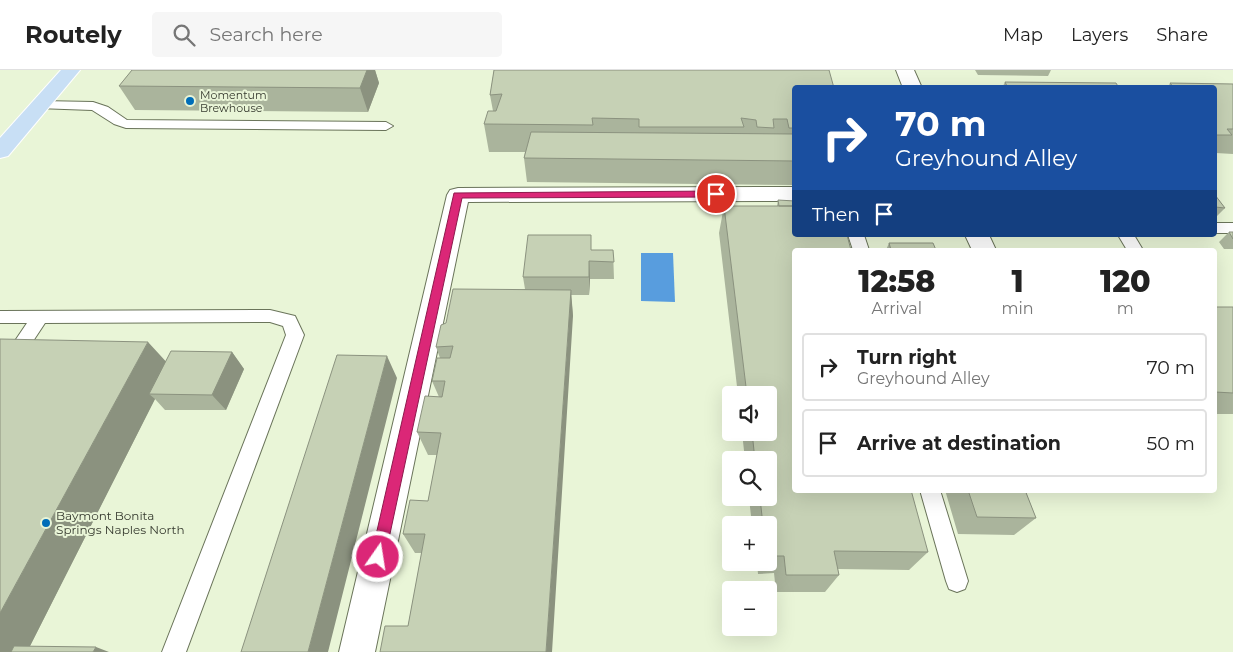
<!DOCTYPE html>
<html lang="en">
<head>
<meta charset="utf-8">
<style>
  :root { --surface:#fff; --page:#f6f6f6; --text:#222; --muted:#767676; --line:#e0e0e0 }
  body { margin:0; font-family:Montserrat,sans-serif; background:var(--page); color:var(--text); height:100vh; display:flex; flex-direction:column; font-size:19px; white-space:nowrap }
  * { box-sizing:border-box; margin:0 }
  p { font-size:16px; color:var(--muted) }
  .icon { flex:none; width:28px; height:28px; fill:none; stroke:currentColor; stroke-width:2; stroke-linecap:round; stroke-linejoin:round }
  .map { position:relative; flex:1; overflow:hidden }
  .side { position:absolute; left:792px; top:178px; width:425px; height:245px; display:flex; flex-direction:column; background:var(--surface); border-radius:5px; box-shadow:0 5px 20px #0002 }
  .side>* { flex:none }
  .top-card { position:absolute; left:792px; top:15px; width:425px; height:152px; border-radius:5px; box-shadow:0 5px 20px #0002; background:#1a4fa0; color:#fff; overflow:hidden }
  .buttons { position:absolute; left:722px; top:316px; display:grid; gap:10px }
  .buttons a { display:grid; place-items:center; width:55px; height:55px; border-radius:5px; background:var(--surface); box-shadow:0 5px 20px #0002; font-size:25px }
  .pin { position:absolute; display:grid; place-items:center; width:42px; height:42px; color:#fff; margin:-21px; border:2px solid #fff; border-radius:50%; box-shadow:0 1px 5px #0007 }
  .me { position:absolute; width:55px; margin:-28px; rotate:13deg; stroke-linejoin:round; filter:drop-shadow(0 0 4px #0008) }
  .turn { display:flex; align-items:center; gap:18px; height:105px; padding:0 20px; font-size:22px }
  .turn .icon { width:65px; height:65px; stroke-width:2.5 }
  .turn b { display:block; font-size:35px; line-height:42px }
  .then { display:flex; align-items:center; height:48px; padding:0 20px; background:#0003; gap:10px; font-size:19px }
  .eta { display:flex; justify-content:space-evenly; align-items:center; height:85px; text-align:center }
  .eta b { font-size:30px; font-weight:800; line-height:35px }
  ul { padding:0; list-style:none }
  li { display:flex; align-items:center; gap:15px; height:68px; margin:0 10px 8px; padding:0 10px; border:2px solid var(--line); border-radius:5px }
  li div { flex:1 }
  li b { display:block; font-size:19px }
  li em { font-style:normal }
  header { display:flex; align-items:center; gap:30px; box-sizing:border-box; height:70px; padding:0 25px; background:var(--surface); border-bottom:1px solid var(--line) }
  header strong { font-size:24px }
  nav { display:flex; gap:28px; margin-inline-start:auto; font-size:18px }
  .search { width:350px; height:45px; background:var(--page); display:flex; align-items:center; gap:12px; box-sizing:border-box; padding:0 18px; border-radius:5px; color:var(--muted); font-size:19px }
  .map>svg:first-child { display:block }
</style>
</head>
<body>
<header>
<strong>Routely</strong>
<div class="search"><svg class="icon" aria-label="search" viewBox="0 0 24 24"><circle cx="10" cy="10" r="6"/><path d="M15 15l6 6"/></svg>Search here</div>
<nav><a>Map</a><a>Layers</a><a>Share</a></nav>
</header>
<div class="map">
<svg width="1233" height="582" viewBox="0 0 1233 582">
  <rect width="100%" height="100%" fill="#e9f5d7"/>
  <path fill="#589dde" d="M 641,183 L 673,183 L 675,232 L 641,231 Z"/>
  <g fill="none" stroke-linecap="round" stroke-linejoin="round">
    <g stroke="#6a745a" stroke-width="2">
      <path id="service" d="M 41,31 L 93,32 L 108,37 L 127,50 L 386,52 L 393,56 L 386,60 L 126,58 L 114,54 L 92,40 L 37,38 L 35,35 L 37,32 Z
        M 1215,153 L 1233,153 L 1233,163 L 1215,163 Z
        M 848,165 L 864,165 L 869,180 L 853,180 Z
        M 1118,165 L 1134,165 L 1143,180 L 1127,180 Z
        M 270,240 L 295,246 L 304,265 L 186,582 L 162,582 L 286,265 L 283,256 L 270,252 L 45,253 L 6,312 L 0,314 L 0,293 L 27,253 L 0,253 L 0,241 Z
        M 920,420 L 940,420 L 968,511 L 965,519 L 957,522 L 949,519 L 946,511 Z"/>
    </g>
    <g stroke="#6a745a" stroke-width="2">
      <path id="minor" d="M 896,0 L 914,0 L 922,18 L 903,18 Z
        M 795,117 L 795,131 L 468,132 L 375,582 L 339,582 L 447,125 L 450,120 L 458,118 Z
        M 965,165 L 989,165 L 996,180 L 972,180 Z"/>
    </g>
    <g stroke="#fff" stroke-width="2">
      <path id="primary" d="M 61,0 L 80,0 L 8,86 L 0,88 L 0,68 Z"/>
    </g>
    <use href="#service" fill="#fff" fill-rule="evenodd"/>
    <use href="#minor" fill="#fff" fill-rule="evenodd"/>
    <use href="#primary" fill="#c8dff5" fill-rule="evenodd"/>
  </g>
  <path fill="#aab49c" d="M 132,0 L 375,0 L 379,13 L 368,42 L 135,40 L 119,16 Z
    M 494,0 L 795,18 L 795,115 L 527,112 L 524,88 L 525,82 L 489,82 L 484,54 L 493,41 L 490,25 Z
    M 975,0 L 1051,0 L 1048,6 L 978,5 Z
    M 1005,12 L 1119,18 L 1002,18 Z
    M 1170,13 L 1233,14 L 1233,84 L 1216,83 L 1215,84 L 1215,18 L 1168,18 Z
    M 1215,125 L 1225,138 L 1215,148 Z
    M 778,130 L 795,180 L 795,420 L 928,482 L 909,500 L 838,499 L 839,505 L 825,522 L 776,522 L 774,503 L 758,504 L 757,492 L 769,492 L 769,455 L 752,455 L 749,428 L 769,428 L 769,390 L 745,390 L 742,362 L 769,362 L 769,325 L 738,325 L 719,163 L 724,136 L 777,136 Z
    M 1229,162 L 1233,162 L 1233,179 L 1224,179 L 1219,172 Z
    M 889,173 L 936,180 L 886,180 Z
    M 592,180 L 613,180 L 614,209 L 590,209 L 589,225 L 571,225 L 573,246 L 408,556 L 422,483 L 415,483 L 403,464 L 428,431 L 437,385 L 428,385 L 417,362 L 439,327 L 432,311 L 440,288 L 436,277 L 446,253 L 525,219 L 523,207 Z
    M 1215,237 L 1233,237 L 1233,344 L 1215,344 Z
    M 232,282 L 244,299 L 226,340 L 165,340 L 155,329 L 30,576 L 0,582 L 166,291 Z
    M 945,420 L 1025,420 L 1036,448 L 1014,465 L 958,464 Z"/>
  <path fill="#8b927f" d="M 367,0 L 375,0 L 379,13 L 368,42 L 360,18 Z
    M 589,191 L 590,209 L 589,225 Z
    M 571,220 L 573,246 L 552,582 L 546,582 Z
    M 148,272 L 171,297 L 149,324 L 155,329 L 27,582 L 0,582 L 0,543 Z
    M 232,282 L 244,299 L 226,340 L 212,325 Z
    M 387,286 L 397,308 L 328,582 L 308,582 Z
    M 96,577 L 109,582 L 93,582 Z"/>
  <path fill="#c6d1b5" stroke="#8b927f" d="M 132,0 L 367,0 L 360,18 L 119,16 Z
    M 494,0 L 829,0 L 834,18 L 795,18 L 795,58 L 789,58 L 787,49 L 773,49 L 774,58 L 757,57 L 756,50 L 741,48 L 744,57 L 639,57 L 639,49 L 592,48 L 593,55 L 484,54 L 488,41 L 496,41 L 502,24 L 490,25 Z
    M 1005,12 L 1116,13 L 1119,18 L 1008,18 Z
    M 1170,13 L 1233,14 L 1233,59 L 1227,59 L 1232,65 L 1215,65 L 1215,18 L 1174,18 Z
    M 531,62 L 795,64 L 795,91 L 524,88 Z
    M 1215,125 L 1225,138 L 1215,137 Z
    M 778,130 L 795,131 L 795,136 L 779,136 Z
    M 724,136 L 795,136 L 795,165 L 847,165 L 851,180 L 795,180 L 795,420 L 911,420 L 928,482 L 834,481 L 839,505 L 786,505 L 784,486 L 769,486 L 769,455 L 763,455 L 760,428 L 769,428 L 769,390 L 755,390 L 752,362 L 769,362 L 769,325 L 747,325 Z
    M 1229,162 L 1233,162 L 1233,169 Z
    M 528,165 L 591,165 L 591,180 L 613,180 L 614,192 L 589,191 L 589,207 L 523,207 Z
    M 889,173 L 933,173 L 936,180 L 891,180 Z
    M 453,219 L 571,220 L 546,582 L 380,582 L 385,556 L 408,556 L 425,464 L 403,464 L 410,430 L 428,431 L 441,363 L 417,362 L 425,326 L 442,327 L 445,311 L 432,311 L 437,288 L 450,288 L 453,276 L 436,277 L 441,255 L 446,253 Z
    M 1215,237 L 1233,237 L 1233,323 L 1215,322 Z
    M 0,269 L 148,272 L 0,543 Z
    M 171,281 L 232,282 L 212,325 L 149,324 Z
    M 337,285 L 387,286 L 308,582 L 241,582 Z
    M 968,420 L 1025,420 L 1036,448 L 977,447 Z
    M 14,576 L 96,577 L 93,582 L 11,582 Z"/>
  <path fill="#db2777" stroke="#8e194d" d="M 716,121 L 720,124 L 719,127 L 462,128 L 385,487 L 383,492 L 378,494 L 373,492 L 371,487 L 454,123 Z"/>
  <g fill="#006db8" stroke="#e9f5d7" stroke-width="2">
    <circle cx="190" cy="31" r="5"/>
    <circle cx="46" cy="453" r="5"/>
  </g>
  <g text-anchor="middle" stroke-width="4" stroke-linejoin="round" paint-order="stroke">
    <g font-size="11" fill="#363a2f" stroke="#e9f5d7" text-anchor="start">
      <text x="200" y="29">Momentum<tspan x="200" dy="13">Brewhouse</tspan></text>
    </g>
    <g font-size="12" fill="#363a2f" stroke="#e9f5d7" text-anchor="start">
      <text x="56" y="450">Baymont Bonita<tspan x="56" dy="14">Springs Naples North</tspan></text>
    </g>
  </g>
</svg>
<div class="buttons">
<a><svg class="icon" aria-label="sound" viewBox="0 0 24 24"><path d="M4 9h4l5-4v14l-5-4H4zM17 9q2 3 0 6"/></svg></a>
<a><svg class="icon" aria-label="search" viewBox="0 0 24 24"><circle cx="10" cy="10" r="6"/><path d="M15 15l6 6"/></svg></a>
<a>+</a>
<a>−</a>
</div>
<div class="pin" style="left:716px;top:124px;background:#d93025"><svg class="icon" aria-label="arrive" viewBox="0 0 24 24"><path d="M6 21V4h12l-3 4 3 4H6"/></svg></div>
<svg class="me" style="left:378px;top:487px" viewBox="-20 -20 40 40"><circle r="17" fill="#db2777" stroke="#fff" stroke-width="3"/><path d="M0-11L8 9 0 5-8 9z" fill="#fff"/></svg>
<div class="top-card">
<div class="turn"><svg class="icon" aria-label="right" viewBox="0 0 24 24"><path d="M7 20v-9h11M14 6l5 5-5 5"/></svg><div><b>70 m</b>Greyhound Alley</div></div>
<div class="then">Then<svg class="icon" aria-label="arrive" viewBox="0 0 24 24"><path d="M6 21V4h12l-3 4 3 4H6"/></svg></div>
</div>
<section class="side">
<div class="eta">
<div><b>12:58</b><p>Arrival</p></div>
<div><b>1</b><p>min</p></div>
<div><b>120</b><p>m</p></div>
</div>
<ul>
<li><svg class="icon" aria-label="right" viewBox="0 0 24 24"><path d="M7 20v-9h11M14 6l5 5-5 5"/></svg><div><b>Turn right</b><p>Greyhound Alley</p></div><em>70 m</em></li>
<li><svg class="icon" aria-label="arrive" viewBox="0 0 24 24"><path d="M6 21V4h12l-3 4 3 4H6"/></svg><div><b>Arrive at destination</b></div><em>50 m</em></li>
</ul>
</section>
</div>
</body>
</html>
